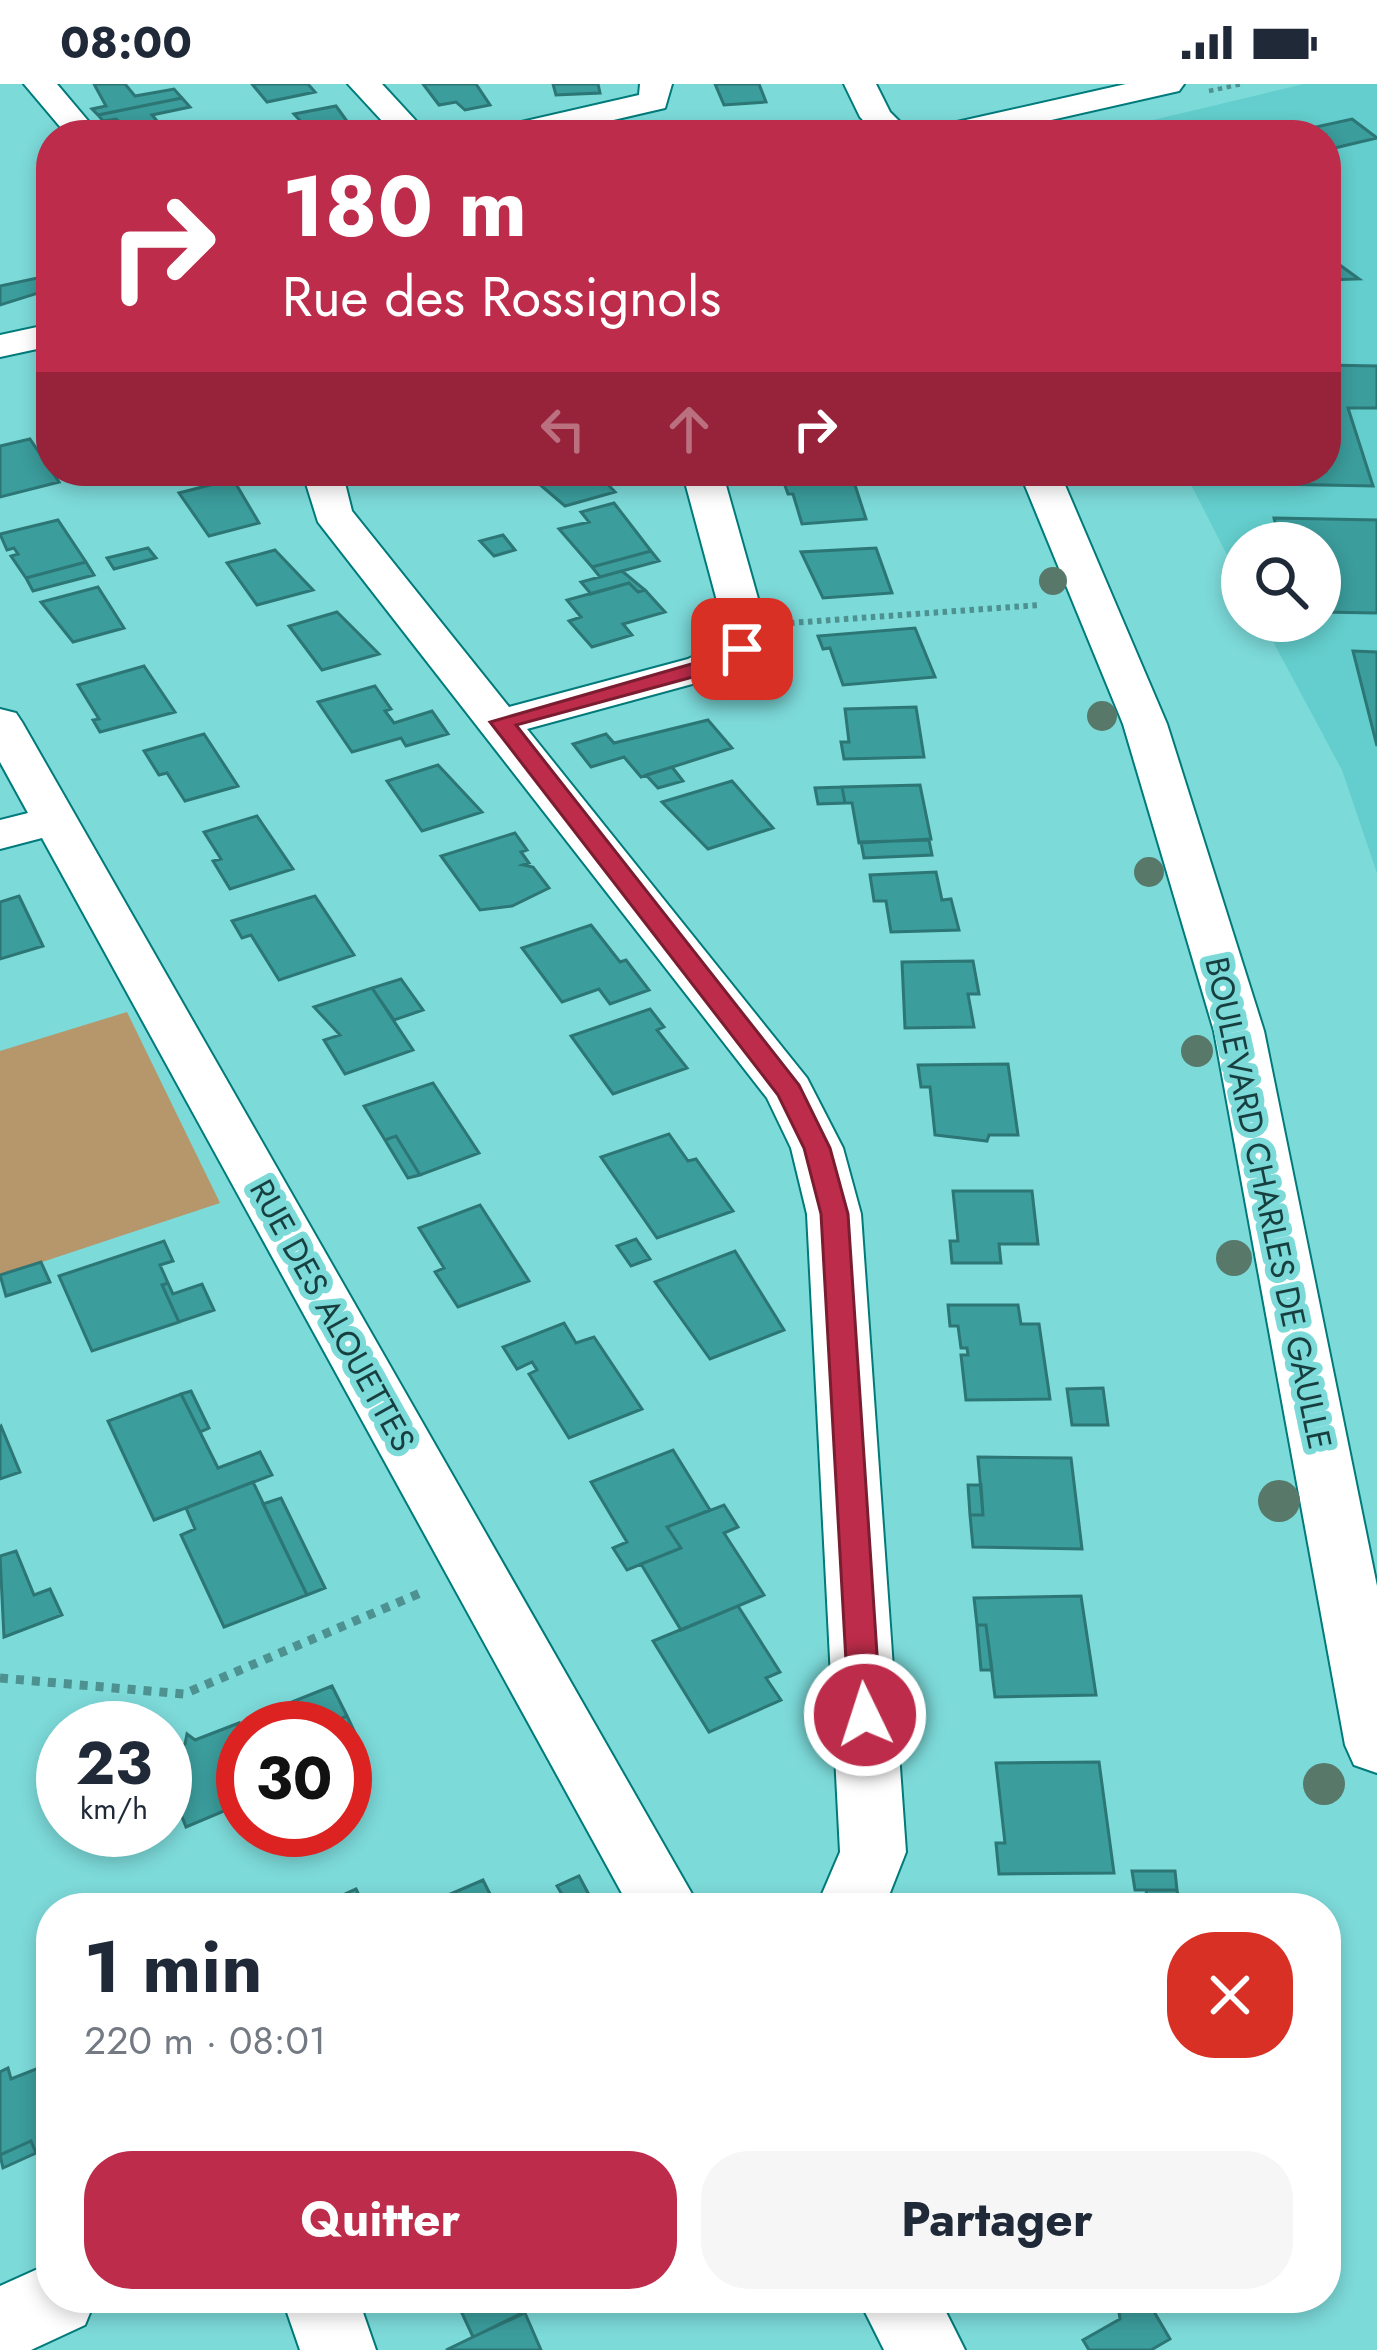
<!DOCTYPE html>
<html lang="fr">
<head>
<meta charset="utf-8">
<style>
  :root { --surface:#fff; --page:#f6f6f7; --text:#1f2937; --muted:#747a83; --accent:#bd2c4a }
  body { margin:0; font-family:Jost,sans-serif; background:var(--page); color:var(--text); height:100vh; display:flex; flex-direction:column; font-size:45px; white-space:nowrap }
  * { box-sizing:border-box; margin:0 }
  p { font-size:39px; color:var(--muted) }
  .icon { flex:none; width:66px; height:66px; fill:none; stroke:currentColor; stroke-width:2; stroke-linecap:round; stroke-linejoin:round }
  .map { position:relative; flex:1; overflow:hidden }
  .drawer { position:absolute; left:36px; top:1809px; width:1305px; height:420px; display:flex; flex-direction:column; background:var(--surface); border-radius:48px; box-shadow:0 6px 18px #0003 }
  .drawer>* { flex:none }
  .banner { position:absolute; left:36px; top:36px; width:1305px; height:366px; border-radius:48px; box-shadow:0 6px 18px #0003; background:#bd2c4a; color:#fff; overflow:hidden }
  .controls { position:absolute; left:1221px; top:438px; display:grid; gap:24px }
  .controls a { display:grid; place-items:center; width:120px; height:120px; border-radius:50%; background:var(--surface); box-shadow:0 6px 18px #0003; font-size:60px }
  .speed { position:absolute; left:36px; top:1617px; display:flex; gap:24px; font-size:60px; font-weight:700; text-align:center }
  .speed>* { display:grid; place-content:center; width:156px; height:156px; border-radius:50%; background:var(--surface); box-shadow:0 6px 18px #0003; line-height:1 }
  .speed small { font-size:30px; font-weight:400 }
  .speed .limit { border:18px solid #d22; background:#fff; color:#111 }
  .pin { position:absolute; display:grid; place-items:center; width:102px; height:102px; color:#fff; margin:-51px; border-radius:24px; box-shadow:0 6px 18px #0006 }
  .me { position:absolute; width:132px; margin:-66px; rotate:356deg; stroke-linejoin:round; filter:drop-shadow(0 0 9px #0008) }
  .turn { display:flex; align-items:center; gap:42px; height:252px; padding:0 48px; font-size:54px }
  .turn .icon { width:156px; height:156px; stroke-width:2.5 }
  .turn b { display:block; font-size:84px; line-height:102px }
  .lanes { display:flex; align-items:center; height:114px; padding:0 48px; background:#0003; justify-content:center; gap:60px; direction:ltr }
  .lanes .off { opacity:.35 }
  .round { display:grid; place-items:center; flex:none; width:126px; height:126px; border-radius:48px; background:var(--page) }
  .headline { display:flex; align-items:center; justify-content:space-between; height:204px; padding:0 48px }
  h1 { font-size:72px; font-weight:700; line-height:90px }
  .action { display:flex; gap:24px; margin-top:auto; padding:24px 48px }
  .action a { flex:1; height:138px; border-radius:48px; background:var(--accent); color:#fff; font-size:48px; font-weight:700; line-height:138px; text-align:center }
  .action a+a { background:var(--page); color:var(--text) }
  .status { display:flex; justify-content:space-between; align-items:center; height:84px; padding:0 60px; background:var(--surface); direction:ltr }
  .status svg { height:33px; fill:currentColor }
  .map>svg:first-child { display:block }
</style>
</head>
<body>
<div class="status"><b>08:00</b><svg viewBox="0 0 49 12"><path d="M0 12V9h3v3zM5 12V6h3v6zM10 12V3h3v9zM15 12V0h3v12zM26 1h20v11H26zM47 4h2v5h-2z"/></svg></div>
<div class="map">
<svg width="1377" height="2266" viewBox="0 0 1377 2266">
  <rect width="100%" height="100%" fill="#7cdad9"/>
  <path fill="#63cecd" d="M 1304,0 L 1377,0 L 1377,789 L 1342,686 L 1262,537 L 1320,537 L 1320,459 L 1242,459 L 1242,500 L 1184,387 L 1326,387 L 1326,51 L 1090,51 Z"/>
  <path fill="#b6966b" d="M 127,928 L 220,1119 L 0,1192 L 0,967 Z"/>
  <path fill="#3b9d9c" stroke="#2c7675" stroke-width="3" d="M 94,0 L 125,0 L 135,12 L 174,5 L 182,14 L 98,31 L 92,25 L 106,22 Z
    M 252,0 L 308,0 L 315,8 L 267,18 Z
    M 423,0 L 476,0 L 490,21 L 465,26 L 456,18 L 439,21 Z
    M 553,0 L 598,0 L 600,9 L 556,11 Z
    M 715,0 L 759,0 L 766,18 L 724,21 Z
    M 182,14 L 190,23 L 152,31 L 169,51 L 137,51 L 116,35 L 103,37 L 98,31 Z
    M 336,22 L 357,51 L 313,51 L 294,30 Z
    M 1352,35 L 1377,54 L 1326,66 L 1326,51 L 1289,49 Z
    M 760,40 L 774,51 L 700,50 L 722,48 Z
    M 1326,171 L 1359,195 L 1326,196 Z
    M 51,191 L 51,205 L 0,221 L 0,202 Z
    M 1326,281 L 1377,282 L 1377,324 L 1348,324 L 1373,402 L 1271,400 L 1267,387 L 1326,387 Z
    M 30,355 L 59,398 L 0,413 L 0,362 Z
    M 587,387 L 598,390 L 615,408 L 565,422 L 525,388 Z
    M 233,395 L 259,439 L 209,452 L 179,409 Z
    M 853,395 L 866,435 L 802,440 L 793,410 L 788,410 L 784,399 Z
    M 614,419 L 651,467 L 592,483 L 559,445 L 589,438 L 581,428 Z
    M 1274,434 L 1377,436 L 1377,529 L 1320,528 L 1320,459 L 1280,459 Z
    M 58,436 L 86,478 L 26,494 L 11,472 L 18,470 L 14,464 L 7,466 L 0,450 Z
    M 503,451 L 515,466 L 494,472 L 480,457 Z
    M 148,464 L 156,474 L 114,485 L 107,474 Z
    M 876,464 L 892,509 L 823,514 L 801,468 Z
    M 275,466 L 313,506 L 257,521 L 227,479 Z
    M 651,467 L 659,477 L 600,493 L 592,483 Z
    M 86,478 L 94,491 L 33,507 L 26,494 Z
    M 622,487 L 645,506 L 638,508 L 629,499 L 591,510 L 581,498 Z
    M 629,499 L 638,508 L 645,506 L 665,528 L 623,540 L 632,551 L 592,563 L 569,537 L 581,533 L 567,516 Z
    M 98,503 L 124,544 L 73,558 L 41,518 Z
    M 337,528 L 379,570 L 322,586 L 289,542 Z
    M 915,544 L 935,593 L 843,601 L 830,564 L 823,565 L 818,552 Z
    M 1353,567 L 1377,568 L 1377,662 Z
    M 144,582 L 175,628 L 100,648 L 93,636 L 99,635 L 78,601 Z
    M 375,602 L 391,625 L 385,627 L 394,639 L 432,627 L 448,650 L 406,662 L 401,654 L 352,668 L 318,618 Z
    M 916,623 L 924,673 L 844,675 L 841,658 L 849,658 L 845,625 Z
    M 708,636 L 732,664 L 641,693 L 624,673 L 591,683 L 573,660 L 606,650 L 614,659 Z
    M 204,650 L 238,702 L 185,717 L 167,689 L 159,691 L 144,667 Z
    M 438,681 L 482,728 L 422,747 L 387,697 Z
    M 672,683 L 683,697 L 658,704 L 646,691 Z
    M 732,697 L 773,744 L 708,765 L 662,718 Z
    M 920,701 L 931,755 L 859,759 L 852,719 L 845,719 L 842,703 Z
    M 842,703 L 845,719 L 818,720 L 815,704 Z
    M 257,732 L 293,785 L 230,805 L 213,777 L 221,775 L 204,748 Z
    M 515,749 L 527,766 L 521,768 L 529,779 L 523,781 L 533,783 L 549,804 L 512,822 L 480,826 L 441,772 Z
    M 929,756 L 932,771 L 864,774 L 861,758 Z
    M 936,788 L 942,816 L 951,815 L 959,846 L 891,848 L 886,817 L 874,817 L 870,791 Z
    M 19,812 L 43,862 L 0,875 L 0,818 Z
    M 315,812 L 354,871 L 279,896 L 251,851 L 242,854 L 232,837 Z
    M 591,841 L 620,878 L 626,876 L 649,906 L 610,920 L 599,905 L 562,918 L 522,864 Z
    M 973,877 L 979,910 L 968,910 L 974,943 L 905,944 L 902,878 Z
    M 401,895 L 423,926 L 394,936 L 372,904 Z
    M 372,904 L 413,966 L 345,990 L 324,956 L 340,951 L 314,923 Z
    M 650,925 L 664,943 L 657,946 L 687,984 L 613,1010 L 571,952 Z
    M 1008,980 L 1018,1051 L 989,1051 L 987,1057 L 935,1051 L 930,1003 L 921,1003 L 918,981 Z
    M 433,999 L 479,1069 L 420,1091 L 396,1052 L 385,1056 L 364,1022 Z
    M 669,1050 L 688,1077 L 696,1075 L 733,1127 L 657,1154 L 601,1073 Z
    M 396,1052 L 420,1091 L 408,1094 L 385,1056 Z
    M 953,1107 L 1032,1107 L 1038,1160 L 999,1160 L 1001,1179 L 952,1179 L 950,1157 L 958,1157 Z
    M 480,1121 L 529,1197 L 458,1223 L 435,1188 L 444,1184 L 419,1144 Z
    M 636,1155 L 650,1175 L 631,1182 L 617,1162 Z
    M 164,1157 L 173,1177 L 160,1181 L 168,1199 L 162,1201 L 179,1238 L 92,1267 L 59,1192 Z
    M 735,1167 L 784,1246 L 710,1275 L 655,1198 Z
    M 41,1178 L 50,1198 L 6,1212 L 0,1191 Z
    M 168,1199 L 173,1210 L 202,1200 L 214,1226 L 179,1238 L 162,1201 Z
    M 948,1221 L 1018,1221 L 1021,1240 L 1039,1240 L 1050,1315 L 966,1316 L 961,1271 L 968,1271 L 967,1264 L 961,1264 L 958,1242 L 950,1242 Z
    M 564,1239 L 576,1259 L 594,1253 L 642,1325 L 569,1354 L 529,1290 L 537,1286 L 532,1278 L 517,1285 L 503,1263 Z
    M 1103,1304 L 1108,1341 L 1072,1341 L 1067,1305 Z
    M 191,1307 L 209,1344 L 200,1348 L 181,1310 Z
    M 181,1310 L 218,1384 L 260,1368 L 272,1391 L 154,1436 L 108,1337 Z
    M 1,1342 L 20,1388 L 0,1395 L 0,1343 Z
    M 673,1366 L 710,1426 L 667,1443 L 681,1464 L 627,1486 L 613,1464 L 627,1458 L 591,1398 Z
    M 978,1373 L 1071,1374 L 1082,1465 L 973,1463 L 970,1431 L 983,1431 Z
    M 253,1398 L 307,1511 L 224,1543 L 181,1451 L 195,1445 L 186,1424 Z
    M 968,1401 L 981,1401 L 983,1431 L 970,1431 Z
    M 281,1414 L 325,1504 L 307,1511 L 263,1420 Z
    M 724,1421 L 738,1443 L 724,1449 L 764,1511 L 681,1546 L 641,1480 L 681,1464 L 667,1443 Z
    M 16,1467 L 34,1511 L 50,1505 L 62,1531 L 4,1553 L 0,1472 Z
    M 1081,1512 L 1096,1611 L 995,1613 L 986,1541 L 977,1541 L 974,1514 Z
    M 738,1522 L 780,1588 L 766,1594 L 781,1616 L 709,1648 L 653,1557 Z
    M 977,1541 L 986,1541 L 992,1586 L 981,1586 Z
    M 332,1602 L 347,1632 L 337,1636 L 341,1644 L 251,1644 L 256,1642 L 252,1634 Z
    M 347,1632 L 365,1670 L 345,1678 L 352,1666 L 337,1636 Z
    M 239,1639 L 243,1719 L 186,1743 L 165,1690 L 165,1669 L 185,1660 L 187,1650 L 195,1656 Z
    M 1099,1678 L 1114,1789 L 999,1790 L 996,1759 L 1005,1759 L 996,1679 Z
    M 1132,1787 L 1175,1787 L 1177,1806 L 1135,1806 Z
    M 579,1792 L 596,1824 L 570,1824 L 557,1802 Z
    M 483,1796 L 497,1824 L 418,1824 Z
    M 356,1805 L 365,1824 L 323,1824 L 321,1821 Z
    M 1146,1806 L 1177,1806 L 1180,1824 L 1149,1824 Z
    M 49,1980 L 51,2062 L 36,2069 L 31,2057 L 0,2071 L 0,1988 L 8,1984 L 11,1995 Z
    M 31,2057 L 36,2069 L 3,2084 L 0,2071 Z
    M 455,2214 L 553,2214 L 473,2253 Z
    M 1117,2214 L 1146,2214 L 1170,2255 L 1151,2266 L 1089,2266 L 1083,2256 L 1120,2235 Z
    M 525,2229 L 541,2266 L 446,2266 L 473,2253 Z"/>
  <g fill="none" stroke-linecap="round" stroke-linejoin="round">
    <g stroke="#007a7a" stroke-width="4">
      <path id="minor" d="M 24,0 L 57,0 L 100,51 L 67,51 Z
        M 348,0 L 382,0 L 429,51 L 395,51 Z
        M 640,0 L 672,0 L 665,24 L 549,51 L 491,51 L 495,44 L 639,11 Z
        M 844,0 L 876,0 L 890,28 L 913,51 L 877,51 L 860,33 Z
        M 1126,0 L 1184,0 L 1179,7 L 985,51 L 926,51 L 930,44 Z
        M 51,240 L 51,262 L 0,273 L 0,251 Z
        M 302,387 L 342,387 L 352,427 L 509,623 L 688,575 L 722,558 L 724,543 L 682,387 L 722,387 L 766,543 L 757,573 L 718,593 L 527,645 L 807,994 L 843,1064 L 861,1130 L 906,1768 L 884,1824 L 816,1824 L 840,1768 L 807,1130 L 791,1064 L 767,1014 L 318,438 Z
        M 1019,387 L 1059,387 L 1167,640 L 1264,947 L 1377,1502 L 1377,1689 L 1354,1681 L 1345,1661 L 1214,947 L 1123,640 Z
        M 0,625 L 16,629 L 22,638 L 700,1824 L 630,1824 L 42,754 L 0,765 L 0,736 L 28,729 L 0,678 Z
        M 51,2179 L 51,2214 L 96,2214 L 85,2241 L 31,2266 L 0,2266 L 0,2202 Z
        M 282,2214 L 358,2214 L 376,2266 L 300,2266 Z
        M 858,2214 L 939,2214 L 965,2266 L 884,2266 Z"/>
    </g>
    <path stroke="#4d9191" stroke-width="4.5" stroke-dasharray="4.5 4.5" stroke-linecap="butt" d="M 1209,7 L 1242,0"/>
    <path stroke="#4d9191" stroke-width="6" stroke-dasharray="4.5 4.5" stroke-linecap="butt" d="M 790,539 L 1040,521"/>
    <path stroke="#4d9191" stroke-width="9" stroke-dasharray="8 8" stroke-linecap="butt" d="M 0,1594 L 184,1610 L 425,1507"/>
    <use href="#minor" fill="#fff" fill-rule="evenodd"/>
  </g>
  <g fill="#587869">
    <circle cx="1053" cy="497" r="14"/>
    <circle cx="1102" cy="632" r="15"/>
    <circle cx="1149" cy="788" r="15"/>
    <circle cx="1197" cy="967" r="16"/>
    <circle cx="1234" cy="1174" r="18"/>
    <circle cx="1279" cy="1417" r="21"/>
    <circle cx="1324" cy="1700" r="21"/>
  </g>
  <path fill="#bd2c4a" stroke="#7b1d30" stroke-width="3" d="M 742,558 L 750,560 L 750,569 L 711,588 L 516,641 L 799,1001 L 830,1064 L 848,1130 L 881,1631 L 877,1641 L 854,1641 L 849,1631 L 821,1130 L 804,1064 L 778,1011 L 490,638 L 695,579 Z"/>
  <g text-anchor="middle" stroke-width="12" stroke-linejoin="round" paint-order="stroke">
    <g font-size="33" fill="#173f3f" stroke="#7cdad9">
      <text transform="translate(1269 1119) rotate(78)" y="12">BOULEVARD CHARLES DE GAULLE</text>
      <text transform="translate(333 1231) rotate(61)" y="12">RUE DES ALOUETTES</text>
    </g>
  </g>
</svg>
<div class="controls">
<a><svg class="icon" aria-label="search" viewBox="0 0 24 24"><circle cx="10" cy="10" r="6"/><path d="M15 15l6 6"/></svg></a>
</div>
<div class="speed"><div>23<small>km/h</small></div><div class="limit">30</div></div>
<div class="pin" style="left:742px;top:565px;background:#d93025"><svg class="icon" aria-label="arrive" viewBox="0 0 24 24"><path d="M6 21V4h12l-3 4 3 4H6"/></svg></div>
<svg class="me" style="left:865px;top:1631px" viewBox="-20 -20 40 40"><circle r="17" fill="#bd2c4a" stroke="#fff" stroke-width="3"/><path d="M0-11L8 9 0 5-8 9z" fill="#fff"/></svg>
<div class="banner">
<div class="turn"><svg class="icon" aria-label="right" viewBox="0 0 24 24"><path d="M7 20v-9h11M14 6l5 5-5 5"/></svg><div><b>180 m</b>Rue des Rossignols</div></div>
<div class="lanes"><svg class="icon off" aria-label="left" viewBox="0 0 24 24"><path d="M17 20v-9H6M10 6l-5 5 5 5"/></svg><svg class="icon off" aria-label="ahead" viewBox="0 0 24 24"><path d="M12 20V5M6 11l6-6 6 6"/></svg><svg class="icon" aria-label="right" viewBox="0 0 24 24"><path d="M7 20v-9h11M14 6l5 5-5 5"/></svg></div>
</div>
<section class="drawer">
<div class="headline"><div><h1>1 min</h1><p>220 m · 08:01</p></div><a class="round" style="background:#d93025;color:#fff"><svg class="icon" aria-label="close" viewBox="0 0 24 24"><path d="M6 6l12 12M18 6L6 18"/></svg></a></div>
<div class="action"><a>Quitter</a><a>Partager</a></div>
</section>
</div>
</body>
</html>
